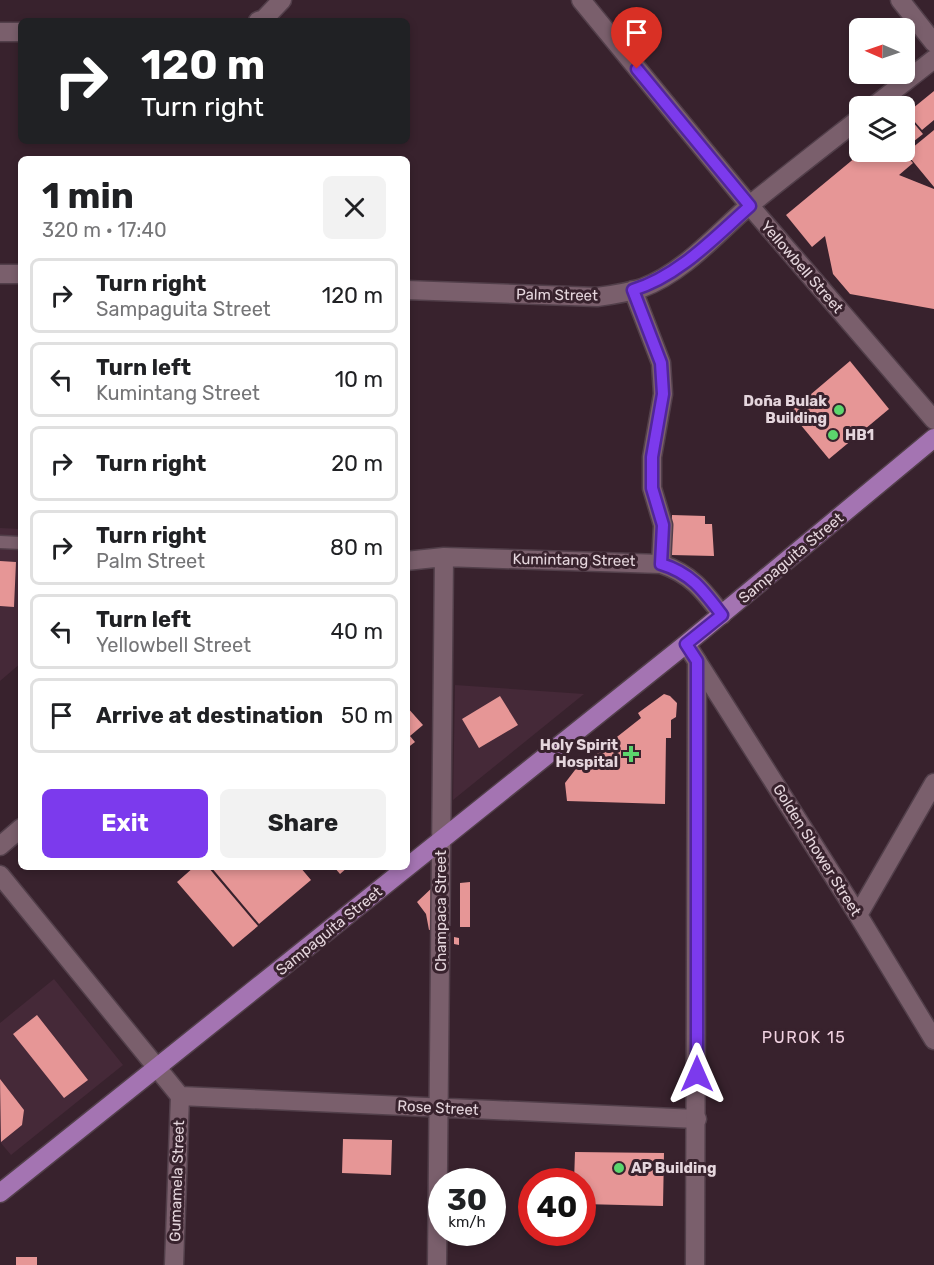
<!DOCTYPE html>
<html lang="en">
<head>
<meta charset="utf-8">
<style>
  :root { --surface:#fff; --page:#f2f2f2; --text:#202124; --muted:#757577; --line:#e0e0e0; --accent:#7c3aed }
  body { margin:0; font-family:Rubik,sans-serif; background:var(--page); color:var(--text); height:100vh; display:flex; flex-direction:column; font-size:22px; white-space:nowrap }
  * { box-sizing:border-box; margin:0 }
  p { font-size:20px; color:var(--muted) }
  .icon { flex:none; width:33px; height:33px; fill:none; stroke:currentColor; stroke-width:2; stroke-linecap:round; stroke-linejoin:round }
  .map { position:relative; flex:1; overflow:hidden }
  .side { position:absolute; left:18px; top:156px; width:392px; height:714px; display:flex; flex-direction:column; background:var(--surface); border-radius:9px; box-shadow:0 3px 9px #0003 }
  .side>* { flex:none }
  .guide { position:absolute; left:18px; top:18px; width:392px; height:126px; border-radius:9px; box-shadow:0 3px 9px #0003; background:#202124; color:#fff; overflow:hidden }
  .needle { width:39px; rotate:272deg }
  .buttons { position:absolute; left:849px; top:18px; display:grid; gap:12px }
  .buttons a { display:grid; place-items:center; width:66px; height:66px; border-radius:9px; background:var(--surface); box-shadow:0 3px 9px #0003; font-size:30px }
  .speed { position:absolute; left:428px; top:1168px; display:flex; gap:12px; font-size:30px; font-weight:700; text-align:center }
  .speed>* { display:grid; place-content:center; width:78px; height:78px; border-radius:50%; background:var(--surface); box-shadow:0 3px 9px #0003; line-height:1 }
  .speed small { font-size:15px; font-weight:400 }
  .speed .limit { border:9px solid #d22; background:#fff; color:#111 }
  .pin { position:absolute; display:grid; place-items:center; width:51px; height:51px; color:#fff; margin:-62px -26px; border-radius:50% 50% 50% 0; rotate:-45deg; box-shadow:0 0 6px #0007 }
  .pin .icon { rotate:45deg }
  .me { position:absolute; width:66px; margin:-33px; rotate:0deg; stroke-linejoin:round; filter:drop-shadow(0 0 4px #0008) }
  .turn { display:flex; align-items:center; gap:21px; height:126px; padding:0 24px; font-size:27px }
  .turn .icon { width:78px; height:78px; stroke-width:2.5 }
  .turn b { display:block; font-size:42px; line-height:51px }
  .round { display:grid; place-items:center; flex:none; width:63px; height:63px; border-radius:9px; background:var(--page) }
  .headline { display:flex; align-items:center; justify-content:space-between; height:102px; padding:0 24px }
  h1 { font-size:36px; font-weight:700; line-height:45px }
  .cta { display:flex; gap:12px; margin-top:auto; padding:12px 24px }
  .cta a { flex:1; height:69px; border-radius:9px; background:var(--accent); color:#fff; font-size:24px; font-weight:700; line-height:69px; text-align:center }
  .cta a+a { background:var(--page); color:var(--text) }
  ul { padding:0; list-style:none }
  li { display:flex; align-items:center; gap:18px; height:75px; margin:0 12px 9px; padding:0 12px; border:3px solid var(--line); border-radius:9px }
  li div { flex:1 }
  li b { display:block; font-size:22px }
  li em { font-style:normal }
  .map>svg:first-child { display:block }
</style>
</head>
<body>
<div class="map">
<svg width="934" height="1265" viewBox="0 0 934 1265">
  <rect width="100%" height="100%" fill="#38222d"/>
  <path fill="#452938" d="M 0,528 L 21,529 L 21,663 L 0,681 Z
    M 455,685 L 584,694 L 453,800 Z
    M 54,979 L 123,1065 L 11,1155 L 0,1142 L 0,1023 Z"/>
  <path fill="#e69696" d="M 934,91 L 934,120 L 922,130 L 907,113 Z
    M 906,114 L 923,134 L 904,149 L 904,115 Z
    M 934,130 L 934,187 L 906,153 Z
    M 862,152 L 903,152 L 913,163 L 899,175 L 934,189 L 934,309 L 850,294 L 833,274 L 825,236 L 812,247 L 786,215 Z
    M 850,361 L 889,409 L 829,459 L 790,412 Z
    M 672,515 L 705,516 L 705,524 L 712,524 L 714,556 L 671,555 Z
    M 0,561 L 16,562 L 14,607 L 0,606 Z
    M 664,694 L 670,696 L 677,703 L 676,717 L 671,720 L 671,738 L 666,738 L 665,804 L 567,801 L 565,783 L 575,770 L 641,718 L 638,713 Z
    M 500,696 L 518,725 L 479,748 L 462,719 Z
    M 406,706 L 423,725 L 410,736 L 415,742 L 406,749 Z
    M 194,867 L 208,867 L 258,926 L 233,947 L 177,882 Z
    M 211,867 L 300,867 L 311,880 L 259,924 Z
    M 334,867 L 348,867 L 340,874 Z
    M 470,882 L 470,927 L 460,927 L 460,883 Z
    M 435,885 L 435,929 L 429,930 L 426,914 L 417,902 Z
    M 454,937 L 459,938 L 459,945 L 454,944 Z
    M 37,1015 L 88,1080 L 64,1098 L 13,1034 Z
    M 0,1079 L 24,1110 L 22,1125 L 1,1142 Z
    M 343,1139 L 392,1140 L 391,1175 L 342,1173 Z
    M 575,1152 L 664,1153 L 663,1206 L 582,1204 L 582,1182 L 574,1182 Z
    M 16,1257 L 37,1257 L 37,1265 L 16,1265 Z"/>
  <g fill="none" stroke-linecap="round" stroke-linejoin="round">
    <g stroke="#523f4a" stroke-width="15">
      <path id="service" d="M 0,542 L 21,543"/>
    </g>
    <g stroke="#523f4a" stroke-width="21">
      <path id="minor" d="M 581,0 L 750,206 L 934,420
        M 900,0 L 934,43
        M 258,21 L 264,19 L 282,0
        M 0,32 L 21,32
        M 874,106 L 934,59
        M 0,274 L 21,274
        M 406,290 L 597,297 C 612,295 627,293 642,288 C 685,272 717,233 751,204 C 787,175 823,147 860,118
        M 633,290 L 661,363 L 663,394 L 652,457 L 652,488 L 663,525 L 661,564
        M 406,561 L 444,557 L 661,564 C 691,574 703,590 722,615
        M 697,661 L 858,915 L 934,1040
        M 0,846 L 21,828
        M 0,875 L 180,1096
        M 858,915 L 934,783
        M 180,1096 L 697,1119
        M 174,1265 L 180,1096
        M 437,1265 L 444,557"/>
    </g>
    <g stroke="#523f4a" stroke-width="21">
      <path id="tertiary" d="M 686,644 L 697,661 L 695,1265"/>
    </g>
    <g stroke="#523f4a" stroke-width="21">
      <path id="trunk" d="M 0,1193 L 686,644 L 934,438"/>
    </g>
    <use href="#service" stroke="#7a5f6c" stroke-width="12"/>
    <use href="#minor" stroke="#7a5f6c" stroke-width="18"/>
    <use href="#tertiary" stroke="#7a5f6c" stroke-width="18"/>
    <use href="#trunk" stroke="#a474b2" stroke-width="18"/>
  </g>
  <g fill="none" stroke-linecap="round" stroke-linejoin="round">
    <g stroke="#51269a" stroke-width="15">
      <path id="route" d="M 637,69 L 750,206 C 715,237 679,276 633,290 L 661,363 L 663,394 L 652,457 L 652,488 L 663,525 L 661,564 C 691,573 703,590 722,615 L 686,644 L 697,661 L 697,1074"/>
    </g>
    <use href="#route" stroke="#7c3aed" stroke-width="10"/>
  </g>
  <g fill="#5cd56d" stroke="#38222d" stroke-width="2">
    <circle cx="839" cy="410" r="6"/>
    <circle cx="833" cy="435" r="6"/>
    <path d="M628 745h6v6h6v6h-6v6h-6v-6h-6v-6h6z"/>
    <circle cx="619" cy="1168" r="6"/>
  </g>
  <g text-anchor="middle" stroke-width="6" stroke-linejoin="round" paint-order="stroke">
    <g font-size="15" fill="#e5d6dd" stroke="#38222d">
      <text transform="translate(802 267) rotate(49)" y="5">Yellowbell Street</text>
      <text transform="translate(557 295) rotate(1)" y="5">Palm Street</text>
      <text transform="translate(791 558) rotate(-40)" y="5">Sampaguita Street</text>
      <text transform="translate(574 560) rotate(1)" y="5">Kumintang Street</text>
      <text transform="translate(817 850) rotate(58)" y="5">Golden Shower Street</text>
      <text transform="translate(441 911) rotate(-90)" y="5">Champaca Street</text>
      <text transform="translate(329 931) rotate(-39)" y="5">Sampaguita Street</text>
      <text transform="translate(438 1108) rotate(3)" y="5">Rose Street</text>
      <text transform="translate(177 1181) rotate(-88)" y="5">Gumamela Street</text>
    </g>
    <g font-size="15" font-weight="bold" fill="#e5d6dd" stroke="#38222d" text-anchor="end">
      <text x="827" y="406">Doña Bulak<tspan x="827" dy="17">Building</tspan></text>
      <text x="845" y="440" text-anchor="start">HB1</text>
      <text x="618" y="750">Holy Spirit<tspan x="618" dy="17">Hospital</tspan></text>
      <text x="631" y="1173" text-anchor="start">AP Building</text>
    </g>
    <g font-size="16" letter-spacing="1.5" fill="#f1d2e1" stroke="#38222d">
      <text x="804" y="1043">PUROK 15</text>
    </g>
  </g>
</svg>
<div class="buttons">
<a><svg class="needle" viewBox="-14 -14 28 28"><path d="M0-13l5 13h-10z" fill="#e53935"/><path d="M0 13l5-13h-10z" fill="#757577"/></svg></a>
<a><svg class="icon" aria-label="layers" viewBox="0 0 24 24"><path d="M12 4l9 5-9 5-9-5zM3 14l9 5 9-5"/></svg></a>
</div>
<div class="speed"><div>30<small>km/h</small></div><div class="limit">40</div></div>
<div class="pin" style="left:637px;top:69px;background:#d93025"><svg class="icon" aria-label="arrive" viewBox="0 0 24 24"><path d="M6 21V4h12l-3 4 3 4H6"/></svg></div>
<svg class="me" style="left:697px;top:1074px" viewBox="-20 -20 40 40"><path d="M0-17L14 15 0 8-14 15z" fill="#7c3aed" stroke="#fff" stroke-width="4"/></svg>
<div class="guide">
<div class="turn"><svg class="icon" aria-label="right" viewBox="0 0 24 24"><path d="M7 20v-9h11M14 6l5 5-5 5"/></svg><div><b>120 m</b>Turn right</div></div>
</div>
<section class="side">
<div class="headline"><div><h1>1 min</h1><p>320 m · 17:40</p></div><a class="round"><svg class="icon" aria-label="close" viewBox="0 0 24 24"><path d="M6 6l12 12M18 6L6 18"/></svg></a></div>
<ul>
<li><svg class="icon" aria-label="right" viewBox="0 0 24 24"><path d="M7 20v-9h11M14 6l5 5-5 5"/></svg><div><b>Turn right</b><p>Sampaguita Street</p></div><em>120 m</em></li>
<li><svg class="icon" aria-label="left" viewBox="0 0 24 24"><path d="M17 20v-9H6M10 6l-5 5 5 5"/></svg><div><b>Turn left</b><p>Kumintang Street</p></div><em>10 m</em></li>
<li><svg class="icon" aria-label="right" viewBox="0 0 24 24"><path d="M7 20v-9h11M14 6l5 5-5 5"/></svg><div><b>Turn right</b></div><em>20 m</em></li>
<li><svg class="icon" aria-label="right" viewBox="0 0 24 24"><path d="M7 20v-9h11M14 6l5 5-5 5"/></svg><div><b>Turn right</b><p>Palm Street</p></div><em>80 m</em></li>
<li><svg class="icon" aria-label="left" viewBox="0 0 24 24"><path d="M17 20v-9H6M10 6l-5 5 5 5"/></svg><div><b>Turn left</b><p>Yellowbell Street</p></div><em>40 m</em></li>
<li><svg class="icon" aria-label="arrive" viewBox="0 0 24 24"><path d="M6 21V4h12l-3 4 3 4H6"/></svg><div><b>Arrive at destination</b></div><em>50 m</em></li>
</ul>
<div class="cta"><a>Exit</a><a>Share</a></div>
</section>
</div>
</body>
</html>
